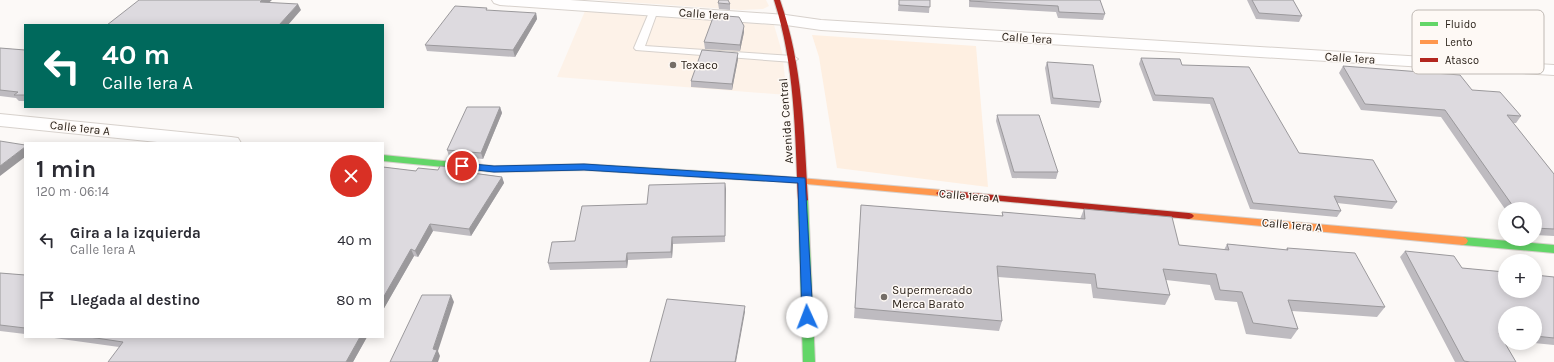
<!DOCTYPE html>
<html lang="es">
<head>
<meta charset="utf-8">
<style>
  :root { --surface:#fff; --page:#f7f7f7; --text:#2b2b33; --muted:#7c7c81 }
  body { margin:0; font-family:Karla,sans-serif; background:var(--page); color:var(--text); height:100vh; display:flex; flex-direction:column; font-size:15px; white-space:nowrap }
  * { box-sizing:border-box; margin:0 }
  p { font-size:13px; color:var(--muted) }
  .icon { flex:none; width:22px; height:22px; fill:none; stroke:currentColor; stroke-width:2; stroke-linecap:round; stroke-linejoin:round }
  .map { position:relative; flex:1; overflow:hidden }
  .side { position:absolute; left:24px; top:142px; width:360px; height:196px; display:flex; flex-direction:column; background:var(--surface); border-radius:0px; box-shadow:0 2px 10px #0003 }
  .side>* { flex:none }
  .hud { position:absolute; left:24px; top:24px; width:360px; height:84px; border-radius:0px; box-shadow:0 2px 10px #0003; background:#00695c; color:#fff; overflow:hidden }
  .tools { position:absolute; left:1498px; top:202px; display:grid; gap:8px }
  .tools a { display:grid; place-items:center; width:44px; height:44px; border-radius:50%; background:var(--surface); box-shadow:0 2px 10px #0003; font-size:20px }
  .pin { position:absolute; display:grid; place-items:center; width:34px; height:34px; color:#fff; margin:-17px; border:2px solid #fff; border-radius:50%; box-shadow:0 1px 4px #0007 }
  .me { position:absolute; width:44px; margin:-22px; rotate:358deg; stroke-linejoin:round; filter:drop-shadow(0 0 3px #0008) }
  .turn { display:flex; align-items:center; gap:14px; height:84px; padding:0 12px; font-size:18px }
  .turn .icon { width:52px; height:52px; stroke-width:2.5 }
  .turn b { display:block; font-size:28px; line-height:34px }
  .round { display:grid; place-items:center; flex:none; width:42px; height:42px; border-radius:21px; background:var(--page) }
  .head { display:flex; align-items:center; justify-content:space-between; height:68px; padding:0 12px }
  h1 { font-size:24px; font-weight:700; line-height:30px }
  ul { padding:0; list-style:none }
  li { display:flex; align-items:center; gap:12px; height:60px; padding:0 12px }
  li div { flex:1 }
  li b { display:block; font-size:15px }
  li em { font-style:normal }
  .map>svg:first-child { display:block }
</style>
</head>
<body>
<div class="map">
<svg width="1554" height="362" viewBox="0 0 1554 362">
  <rect width="100%" height="100%" fill="#fcf9f7"/>
  <path fill="#fdf2e8" d="M 597,0 L 766,0 L 769,6 L 763,9 L 741,10 Z
    M 585,11 L 774,25 L 782,52 L 787,95 L 557,77 Z"/>
  <path fill="#feefe1" d="M 812,35 L 976,46 L 988,187 L 837,168 L 819,57 Z"/>
  <g fill="none" stroke-linecap="round" stroke-linejoin="round">
    <g stroke="#d7d1cc" stroke-width="2">
      <path id="lane" d="M 654,7 L 658,10 L 645,46 L 793,56 L 798,59 L 793,62 L 636,50 L 634,48 L 650,10 Z"/>
    </g>
    <g stroke="#d7d1cc" stroke-width="2">
      <path id="street" d="M 492,0 L 570,0 L 786,15 L 821,20 L 1554,65 L 1554,75 L 821,30 L 786,25 L 500,5 L 494,3 Z
        M 0,114 L 231,137 L 238,138 L 241,143 L 167,143 L 0,126 Z"/>
    </g>
    <g stroke="#d7d1cc" stroke-width="2">
      <path id="fast" d="M 383,155 L 494,166 L 584,164 L 764,175 L 768,178 L 764,181 L 584,170 L 494,172 L 383,161 Z
        M 803,197 L 808,200 L 815,362 L 803,362 L 798,200 Z
        M 1463,237 L 1554,245 L 1554,253 L 1463,245 L 1460,244 L 1458,241 L 1460,238 Z"/>
    </g>
    <g stroke="#d7d1cc" stroke-width="2">
      <path id="slow" d="M 764,175 L 941,190 L 946,193 L 941,196 L 761,180 L 760,178 Z
        M 1189,213 L 1463,237 L 1466,238 L 1468,241 L 1466,244 L 1463,245 L 1189,219 L 1186,218 L 1184,216 L 1186,214 Z"/>
    </g>
    <g stroke="#d7d1cc" stroke-width="2">
      <path id="jam" d="M 774,0 L 780,0 C 803,65 804,132 808,200 L 803,203 L 798,200 C 795,132 795,65 774,0 Z
        M 941,190 L 1189,213 L 1192,214 L 1194,216 L 1192,218 L 1189,219 L 938,195 L 936,193 Z"/>
    </g>
    <use href="#lane" fill="#fffefe" fill-rule="evenodd"/>
    <use href="#street" fill="#fffefe" fill-rule="evenodd"/>
    <use href="#fast" fill="#63d668" fill-rule="evenodd"/>
    <use href="#slow" fill="#ff974d" fill-rule="evenodd"/>
    <use href="#jam" fill="#b3261e" fill-rule="evenodd"/>
  </g>
  <path fill="#bebbc0" d="M 899,0 L 930,0 L 929,13 L 898,11 Z
    M 969,0 L 1100,0 L 1105,14 L 1103,20 L 1058,18 L 1056,12 L 969,7 Z
    M 1247,0 L 1293,0 L 1302,16 L 1299,22 L 1256,19 Z
    M 718,3 L 730,4 L 730,10 L 719,9 Z
    M 536,13 L 537,19 L 515,57 L 427,51 L 425,45 Z
    M 744,32 L 740,51 L 705,49 L 704,42 Z
    M 0,48 L 25,50 L 25,101 L 19,101 L 16,98 L 0,96 Z
    M 1141,58 L 1182,65 L 1299,153 L 1397,202 L 1392,209 L 1337,203 L 1341,211 L 1337,217 L 1250,209 L 1210,104 L 1153,101 L 1139,64 Z
    M 738,59 L 732,90 L 691,87 L 691,81 Z
    M 1047,62 L 1101,102 L 1099,108 L 1051,104 L 1045,68 Z
    M 1343,66 L 1472,90 L 1521,116 L 1516,123 L 1513,123 L 1554,174 L 1554,236 L 1535,235 L 1535,209 L 1505,209 L 1441,117 L 1361,110 L 1339,73 Z
    M 500,107 L 502,113 L 483,159 L 449,156 L 447,150 Z
    M 997,115 L 1058,172 L 1056,179 L 1012,178 L 996,121 Z
    M 383,167 L 416,171 L 438,170 L 475,173 L 502,177 L 504,183 L 471,236 L 433,231 L 418,257 L 414,256 L 383,310 Z
    M 725,183 L 725,242 L 673,244 L 672,258 L 628,260 L 627,268 L 550,270 L 548,263 L 575,241 L 647,204 Z
    M 861,205 L 1002,216 L 1002,212 L 1080,219 L 1084,209 L 1179,245 L 1224,250 L 1227,244 L 1286,250 L 1287,248 L 1385,307 L 1377,317 L 1292,311 L 1298,329 L 1291,339 L 1246,334 L 1237,302 L 1215,300 L 1210,285 L 1166,280 L 1170,295 L 1165,305 L 1093,298 L 1091,284 L 998,277 L 1002,321 L 999,331 L 854,318 Z
    M 1405,251 L 1462,268 L 1554,277 L 1554,345 L 1534,343 L 1535,343 L 1535,313 L 1505,313 L 1505,340 L 1503,340 L 1516,362 L 1455,362 L 1400,257 Z
    M 0,273 L 25,275 L 25,334 L 0,331 Z
    M 47,337 L 367,337 L 353,362 L 119,347 Z"/>
  <path fill="#9b999c" d="M 262,0 L 272,0 L 263,8 L 260,2 Z
    M 298,4 L 301,10 L 288,25 L 279,25 Z
    M 536,13 L 537,19 L 515,57 L 513,50 Z
    M 744,26 L 744,32 L 740,51 L 740,45 Z
    M 738,53 L 738,59 L 732,90 L 732,84 Z
    M 500,107 L 502,113 L 483,159 L 481,153 Z
    M 25,147 L 25,157 L 0,176 L 0,166 Z
    M 502,177 L 504,183 L 471,236 L 469,229 Z
    M 725,183 L 726,189 L 725,242 Z
    M 430,224 L 433,231 L 418,257 L 415,251 Z
    M 672,237 L 673,244 L 672,258 L 671,252 Z
    M 411,249 L 414,256 L 383,310 L 383,298 Z
    M 627,253 L 628,260 L 627,268 L 626,261 Z
    M 451,295 L 454,302 L 438,351 L 440,356 L 438,362 L 432,362 L 433,349 Z
    M 745,306 L 745,312 L 736,362 L 735,362 Z
    M 360,337 L 367,337 L 353,362 L 346,362 Z"/>
  <path fill="#dddadf" stroke="#9b999c" d="M 139,0 L 262,0 L 260,2 L 298,4 L 279,25 L 107,25 Z
    M 719,0 L 728,0 L 730,4 L 718,3 Z
    M 899,0 L 930,0 L 930,7 L 899,5 Z
    M 970,0 L 1100,0 L 1105,14 L 1059,12 L 1058,6 L 970,1 Z
    M 1252,0 L 1293,0 L 1302,16 L 1259,13 Z
    M 455,6 L 487,8 L 486,10 L 536,13 L 513,50 L 425,45 Z
    M 714,15 L 739,17 L 744,26 L 740,45 L 704,42 Z
    M 0,48 L 25,50 L 25,95 L 14,95 L 18,92 L 0,90 Z
    M 702,50 L 738,53 L 732,84 L 691,81 Z
    M 1141,58 L 1180,59 L 1182,65 L 1249,67 L 1299,153 L 1373,160 L 1397,202 L 1334,196 L 1341,211 L 1253,203 L 1213,98 L 1155,95 Z
    M 1047,62 L 1093,65 L 1101,102 L 1053,98 Z
    M 1343,66 L 1460,75 L 1472,90 L 1500,92 L 1521,116 L 1507,115 L 1554,174 L 1554,229 L 1535,228 L 1535,209 L 1515,209 L 1445,110 L 1365,104 Z
    M 467,107 L 500,107 L 481,153 L 447,150 Z
    M 997,115 L 1039,115 L 1058,172 L 1014,172 Z
    M 0,141 L 25,145 L 25,147 L 0,166 Z
    M 440,166 L 474,169 L 472,173 L 502,177 L 469,229 L 430,224 L 415,251 L 411,249 L 383,298 L 383,167 L 416,171 L 418,168 L 438,170 Z
    M 725,183 L 725,236 L 672,237 L 671,252 L 627,253 L 626,261 L 548,263 L 552,242 L 575,241 L 582,206 L 647,204 L 649,185 Z
    M 861,205 L 1003,216 L 1002,212 L 1085,219 L 1084,209 L 1172,217 L 1179,245 L 1229,250 L 1227,244 L 1288,250 L 1287,248 L 1355,253 L 1385,307 L 1288,300 L 1298,329 L 1253,323 L 1242,292 L 1220,290 L 1216,274 L 1163,269 L 1170,295 L 1097,288 L 1095,274 L 997,266 L 1002,321 L 855,308 Z
    M 1405,251 L 1454,256 L 1462,268 L 1505,272 L 1505,291 L 1535,291 L 1535,275 L 1554,277 L 1554,338 L 1535,336 L 1535,313 L 1505,313 L 1505,333 L 1499,333 L 1516,362 L 1470,362 L 1464,361 Z
    M 0,273 L 25,275 L 25,328 L 0,325 Z
    M 422,295 L 451,295 L 433,349 L 437,350 L 432,362 L 390,362 Z
    M 667,299 L 745,306 L 735,362 L 650,362 Z
    M 89,337 L 360,337 L 346,362 L 108,362 L 123,342 Z"/>
  <path fill="#1a73e8" stroke="#114b97" d="M 462,163 L 494,166 L 584,164 L 805,178 L 813,317 L 807,321 L 802,317 L 798,183 L 584,170 L 494,172 L 459,168 L 458,166 Z"/>
  <g fill="#756e68" stroke="#fef9f5" stroke-width="1.5">
    <circle cx="673" cy="65" r="4"/>
    <circle cx="884" cy="297" r="4"/>
  </g>
  <g text-anchor="middle" stroke-width="3" stroke-linejoin="round" paint-order="stroke">
    <g font-size="12" fill="#2c231b" stroke="#fef9f5">
      <text transform="translate(704 14) rotate(4)" y="4">Calle 1era</text>
      <text transform="translate(1027 38) rotate(4)" y="4">Calle 1era</text>
      <text transform="translate(1350 58) rotate(4)" y="4">Calle 1era</text>
      <text transform="translate(786 121) rotate(-94)" y="4">Avenida Central</text>
      <text transform="translate(80 128) rotate(6)" y="4">Calle 1era A</text>
      <text transform="translate(969 196) rotate(5)" y="4">Calle 1era A</text>
      <text transform="translate(1292 225) rotate(5)" y="4">Calle 1era A</text>
    </g>
    <g font-size="12" fill="#2c231b" stroke="#fef9f5" text-anchor="start">
      <text x="681" y="69">Texaco</text>
      <text x="892" y="294">Supermercado<tspan x="892" dy="14">Merca Barato</tspan></text>
    </g>
  </g>
  <rect x="1412" y="10" width="132" height="64" rx="6" fill="#fef9f5" stroke="#bfb9b4" stroke-width="1"/>
  <rect x="1420" y="22" width="18" height="4" fill="#63d668"/>
  <rect x="1420" y="40" width="18" height="4" fill="#ff974d"/>
  <rect x="1420" y="58" width="18" height="4" fill="#b3261e"/>
  <g font-size="11" fill="#2c231b">
    <text x="1445" y="28">Fluido</text>
    <text x="1445" y="46">Lento</text>
    <text x="1445" y="64">Atasco</text>
  </g>
</svg>
<div class="tools">
<a><svg class="icon" aria-label="search" viewBox="0 0 24 24"><circle cx="10" cy="10" r="6"/><path d="M15 15l6 6"/></svg></a>
<a>+</a>
<a>−</a>
</div>
<div class="pin" style="left:462px;top:166px;background:#d93025"><svg class="icon" aria-label="arrive" viewBox="0 0 24 24"><path d="M6 21V4h12l-3 4 3 4H6"/></svg></div>
<svg class="me" style="left:807px;top:317px" viewBox="-20 -20 40 40"><circle r="19" fill="#fff"/><path d="M0-13L10 11 0 6-10 11z" fill="#1a73e8"/></svg>
<div class="hud">
<div class="turn"><svg class="icon" aria-label="left" viewBox="0 0 24 24"><path d="M17 20v-9H6M10 6l-5 5 5 5"/></svg><div><b>40 m</b>Calle 1era A</div></div>
</div>
<section class="side">
<div class="head"><div><h1>1 min</h1><p>120 m · 06:14</p></div><a class="round" style="background:#d93025;color:#fff"><svg class="icon" aria-label="close" viewBox="0 0 24 24"><path d="M6 6l12 12M18 6L6 18"/></svg></a></div>
<ul>
<li><svg class="icon" aria-label="left" viewBox="0 0 24 24"><path d="M17 20v-9H6M10 6l-5 5 5 5"/></svg><div><b>Gira a la izquierda</b><p>Calle 1era A</p></div><em>40 m</em></li>
<li><svg class="icon" aria-label="arrive" viewBox="0 0 24 24"><path d="M6 21V4h12l-3 4 3 4H6"/></svg><div><b>Llegada al destino</b></div><em>80 m</em></li>
</ul>
</section>
</div>
</body>
</html>
